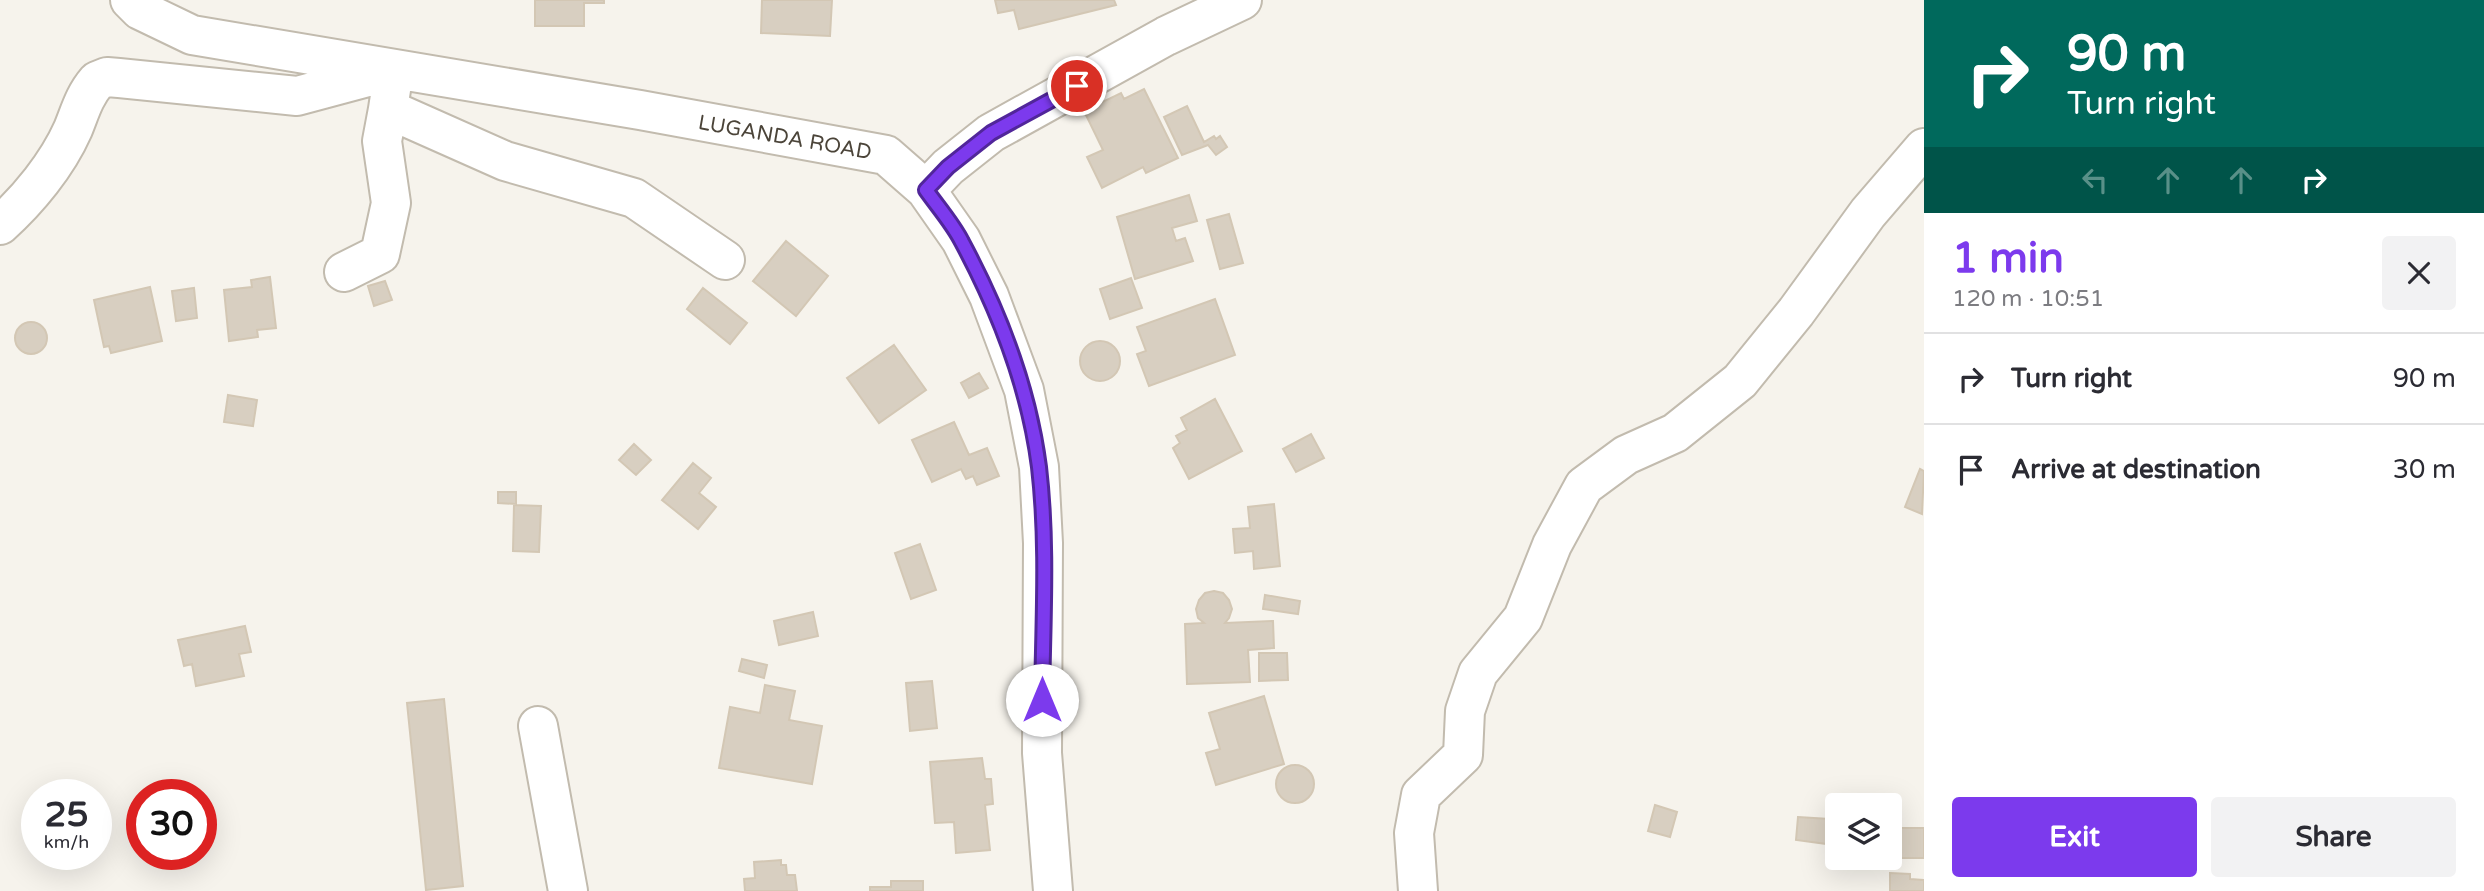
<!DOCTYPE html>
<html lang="en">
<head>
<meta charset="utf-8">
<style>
  :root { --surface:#fff; --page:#f2f2f3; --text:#2b2b33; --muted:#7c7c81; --line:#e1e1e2; --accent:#7c3aed }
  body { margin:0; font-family:"Varela Round",sans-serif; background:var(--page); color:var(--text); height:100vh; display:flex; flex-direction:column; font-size:26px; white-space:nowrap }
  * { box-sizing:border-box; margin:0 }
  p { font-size:23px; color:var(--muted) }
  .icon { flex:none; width:38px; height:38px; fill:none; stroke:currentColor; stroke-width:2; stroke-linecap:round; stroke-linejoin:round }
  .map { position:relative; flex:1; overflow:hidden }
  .details { display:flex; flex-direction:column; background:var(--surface); width:560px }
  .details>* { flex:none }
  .top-card { background:#00695c; color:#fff; overflow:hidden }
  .fabs { position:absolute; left:1825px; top:793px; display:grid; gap:14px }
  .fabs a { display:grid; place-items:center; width:77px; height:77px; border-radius:7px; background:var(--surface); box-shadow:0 7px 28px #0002; font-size:35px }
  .speed { position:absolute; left:21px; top:779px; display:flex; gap:14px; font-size:35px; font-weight:700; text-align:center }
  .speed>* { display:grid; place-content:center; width:91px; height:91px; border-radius:50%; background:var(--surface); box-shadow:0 7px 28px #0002; line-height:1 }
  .speed small { font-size:18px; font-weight:400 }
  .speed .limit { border:10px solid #d22; background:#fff; color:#111 }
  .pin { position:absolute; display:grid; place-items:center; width:60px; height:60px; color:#fff; margin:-30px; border:4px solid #fff; border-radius:50%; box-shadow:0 2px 7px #0007 }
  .me { position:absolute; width:77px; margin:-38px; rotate:0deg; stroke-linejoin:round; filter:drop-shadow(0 0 5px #0008) }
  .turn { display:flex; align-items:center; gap:24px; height:147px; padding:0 28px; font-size:32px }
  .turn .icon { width:91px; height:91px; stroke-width:2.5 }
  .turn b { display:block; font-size:49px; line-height:60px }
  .lanes { display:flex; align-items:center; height:66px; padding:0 28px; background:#0003; justify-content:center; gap:35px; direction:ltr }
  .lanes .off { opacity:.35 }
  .round { display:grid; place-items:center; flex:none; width:74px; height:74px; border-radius:7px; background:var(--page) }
  .summary { display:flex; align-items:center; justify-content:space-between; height:119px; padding:0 28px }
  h1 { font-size:42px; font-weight:800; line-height:52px; color:var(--accent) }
  .cta { display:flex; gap:14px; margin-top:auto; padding:14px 28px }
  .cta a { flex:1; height:80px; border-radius:7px; background:var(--accent); color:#fff; font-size:28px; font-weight:800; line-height:80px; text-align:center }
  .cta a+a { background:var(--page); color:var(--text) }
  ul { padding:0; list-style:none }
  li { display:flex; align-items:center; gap:21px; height:91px; padding:0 28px; border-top:2px solid var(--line) }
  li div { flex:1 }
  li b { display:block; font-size:26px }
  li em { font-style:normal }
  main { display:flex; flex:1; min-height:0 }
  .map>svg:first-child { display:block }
</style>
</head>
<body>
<main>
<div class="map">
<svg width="1924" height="891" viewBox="0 0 1924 891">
  <rect width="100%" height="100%" fill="#f6f3ec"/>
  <path fill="#d8cfc1" stroke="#d3c7b4" stroke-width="2" d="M 535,0 L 604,0 L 604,3 L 584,3 L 584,26 L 535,26 Z
    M 762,0 L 832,0 L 830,36 L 761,33 Z
    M 995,0 L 1114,0 L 1116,5 L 1019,29 L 1014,10 L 998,13 Z
    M 1144,89 L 1178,158 L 1146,173 L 1143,167 L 1102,188 L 1087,157 L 1103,150 L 1084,111 L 1121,93 L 1124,99 Z
    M 1187,106 L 1204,142 L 1214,136 L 1216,139 L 1220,136 L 1227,147 L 1216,155 L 1208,145 L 1182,155 L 1164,117 Z
    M 1189,195 L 1197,221 L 1172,228 L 1176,241 L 1185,238 L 1193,261 L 1135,279 L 1117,217 Z
    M 1229,214 L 1243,263 L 1220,269 L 1207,220 Z
    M 786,241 L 828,276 L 796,316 L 753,281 Z
    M 270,277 L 276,328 L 257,330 L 258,337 L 229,341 L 224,290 L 252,287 L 251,280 Z
    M 1131,278 L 1142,308 L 1110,319 L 1100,289 Z
    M 385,281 L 392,300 L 374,306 L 368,286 Z
    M 150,287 L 162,341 L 111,353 L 109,346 L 104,347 L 94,300 Z
    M 194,288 L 197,318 L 176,321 L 172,291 Z
    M 703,288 L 747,323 L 730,344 L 687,309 Z
    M 1215,299 L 1235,355 L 1149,386 L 1137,354 L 1146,351 L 1137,327 Z
    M15 338a16 16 0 1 1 32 0a16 16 0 1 1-32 0Z
    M1080 361a20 20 0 1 1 40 0a20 20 0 1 1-40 0Z
    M 894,345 L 926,390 L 879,423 L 847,378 Z
    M 979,373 L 988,388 L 969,398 L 961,383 Z
    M 228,395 L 257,400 L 253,426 L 224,422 Z
    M 1215,399 L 1242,451 L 1189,479 L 1173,448 L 1180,443 L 1176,436 L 1187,430 L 1181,418 Z
    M 954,422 L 969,455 L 987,448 L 999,476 L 977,485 L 973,476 L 966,479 L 961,469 L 932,482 L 912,440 Z
    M 1311,434 L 1324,458 L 1296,472 L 1283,449 Z
    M 634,444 L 651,460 L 636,475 L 619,460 Z
    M 693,463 L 711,478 L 699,493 L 716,507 L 698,529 L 662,500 Z
    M 1920,469 L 1924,471 L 1922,514 L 1905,507 Z
    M 498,492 L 516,492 L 516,504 L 498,503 Z
    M 1274,504 L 1280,566 L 1254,569 L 1253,551 L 1235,553 L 1233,529 L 1250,528 L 1248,507 Z
    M 514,505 L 541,506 L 539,552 L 513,551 Z
    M 920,544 L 936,590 L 911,599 L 895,553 Z
    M 1214,591 L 1223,593 L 1229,600 L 1232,609 L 1229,618 L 1225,623 L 1273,621 L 1274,648 L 1248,650 L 1250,682 L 1187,684 L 1185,624 L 1204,623 L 1198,618 L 1196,609 L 1199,600 L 1205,593 Z
    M 1265,595 L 1300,601 L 1298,614 L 1263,609 Z
    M 813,612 L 818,636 L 779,645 L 774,621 Z
    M 245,626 L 251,652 L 239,654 L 244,676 L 196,686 L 192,664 L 184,666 L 178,640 Z
    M 1259,653 L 1287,653 L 1288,680 L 1259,681 Z
    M 742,659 L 767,665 L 764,678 L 739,671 Z
    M 932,681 L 937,728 L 910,731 L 906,683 Z
    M 765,685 L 795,691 L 789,720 L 822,726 L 812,784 L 719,768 L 730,707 L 760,713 Z
    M 1264,696 L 1284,764 L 1216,785 L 1206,753 L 1220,749 L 1209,713 Z
    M 444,699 L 463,886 L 426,890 L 407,703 Z
    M 982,758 L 985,779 L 991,779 L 993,804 L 985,805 L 990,850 L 956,853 L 954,822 L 935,823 L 930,762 Z
    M1276 784a19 19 0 1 1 38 0a19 19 0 1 1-38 0Z
    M 1655,805 L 1677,812 L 1670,837 L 1648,831 Z
    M 1798,817 L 1829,819 L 1827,844 L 1796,840 Z
    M 1890,828 L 1924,828 L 1924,858 L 1886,858 L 1890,858 Z
    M 781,860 L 781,865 L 786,865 L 787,875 L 795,875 L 797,891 L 745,891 L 744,879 L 755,878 L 754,862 Z
    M 1890,873 L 1910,874 L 1910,879 L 1924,880 L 1924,891 L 1890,891 Z
    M 891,881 L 923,881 L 923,891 L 870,891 L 870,887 L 891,887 Z"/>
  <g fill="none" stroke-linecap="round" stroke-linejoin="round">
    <g stroke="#c2bbae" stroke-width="42">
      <path id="minor" d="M 130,0 L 140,10 L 192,35 L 640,110 L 886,155 L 926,190 L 961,240 L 989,296 L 1024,390 L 1039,467 L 1043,543 L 1042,753 L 1053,891
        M 926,190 L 948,167 L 991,133 L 1166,36 L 1242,0
        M 0,225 C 28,200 57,165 73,129 C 80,112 84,96 97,81 L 107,77 L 119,78 L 297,96 L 394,70 L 388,109 L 505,161 L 634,198 L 725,260
        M 344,272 L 380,254 L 391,203 L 382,141 L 388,109
        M 538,726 L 568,891
        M 1418,891 L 1414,833 L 1421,795 L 1463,755 L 1465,711 L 1478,673 L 1523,618 L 1552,545 L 1584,486 L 1626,455 L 1675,433 L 1740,381 L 1796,312 L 1868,213 L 1924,148"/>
    </g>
    <use href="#minor" stroke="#fff" stroke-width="38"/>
  </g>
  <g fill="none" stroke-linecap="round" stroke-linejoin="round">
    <g stroke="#51269a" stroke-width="18">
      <path id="route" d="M 1042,700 C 1043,623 1048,544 1039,467 C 1029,389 999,311 962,242 C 953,224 938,207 926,190 L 948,167 L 991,133 L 1077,86"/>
    </g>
    <use href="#route" stroke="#7c3aed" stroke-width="12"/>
  </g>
  <g text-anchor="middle" stroke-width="7" stroke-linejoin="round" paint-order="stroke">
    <g font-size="21" fill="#4b4439" stroke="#fff">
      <text transform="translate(785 137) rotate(10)" y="7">LUGANDA ROAD</text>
    </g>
  </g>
</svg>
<div class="fabs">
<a><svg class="icon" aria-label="layers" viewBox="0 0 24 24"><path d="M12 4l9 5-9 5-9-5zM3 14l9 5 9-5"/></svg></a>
</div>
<div class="speed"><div>25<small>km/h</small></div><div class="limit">30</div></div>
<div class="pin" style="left:1077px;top:86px;background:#d93025"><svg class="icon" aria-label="arrive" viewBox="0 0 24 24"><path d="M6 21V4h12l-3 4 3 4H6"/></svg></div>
<svg class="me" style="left:1042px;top:700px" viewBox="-20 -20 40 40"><circle r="19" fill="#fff"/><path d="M0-13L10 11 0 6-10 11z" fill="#7c3aed"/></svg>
</div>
<section class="details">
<div class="top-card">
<div class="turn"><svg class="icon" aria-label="right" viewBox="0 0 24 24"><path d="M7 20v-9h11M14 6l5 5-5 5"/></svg><div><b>90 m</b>Turn right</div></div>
<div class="lanes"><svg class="icon off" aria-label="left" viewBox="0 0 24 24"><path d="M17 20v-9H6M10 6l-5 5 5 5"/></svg><svg class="icon off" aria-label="ahead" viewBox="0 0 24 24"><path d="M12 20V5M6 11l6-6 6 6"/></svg><svg class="icon off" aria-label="ahead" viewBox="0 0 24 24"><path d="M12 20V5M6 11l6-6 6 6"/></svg><svg class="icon" aria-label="right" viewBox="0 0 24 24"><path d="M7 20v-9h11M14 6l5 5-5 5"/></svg></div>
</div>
<div class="summary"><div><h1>1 min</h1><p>120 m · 10:51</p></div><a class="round"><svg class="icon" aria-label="close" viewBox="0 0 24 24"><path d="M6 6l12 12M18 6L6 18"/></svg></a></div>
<ul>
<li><svg class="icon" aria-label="right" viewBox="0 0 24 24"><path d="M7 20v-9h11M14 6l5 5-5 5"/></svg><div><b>Turn right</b></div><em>90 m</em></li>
<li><svg class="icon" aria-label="arrive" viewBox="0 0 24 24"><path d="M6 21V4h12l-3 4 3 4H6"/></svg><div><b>Arrive at destination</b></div><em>30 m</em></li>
</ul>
<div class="cta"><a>Exit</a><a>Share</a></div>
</section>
</main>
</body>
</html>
